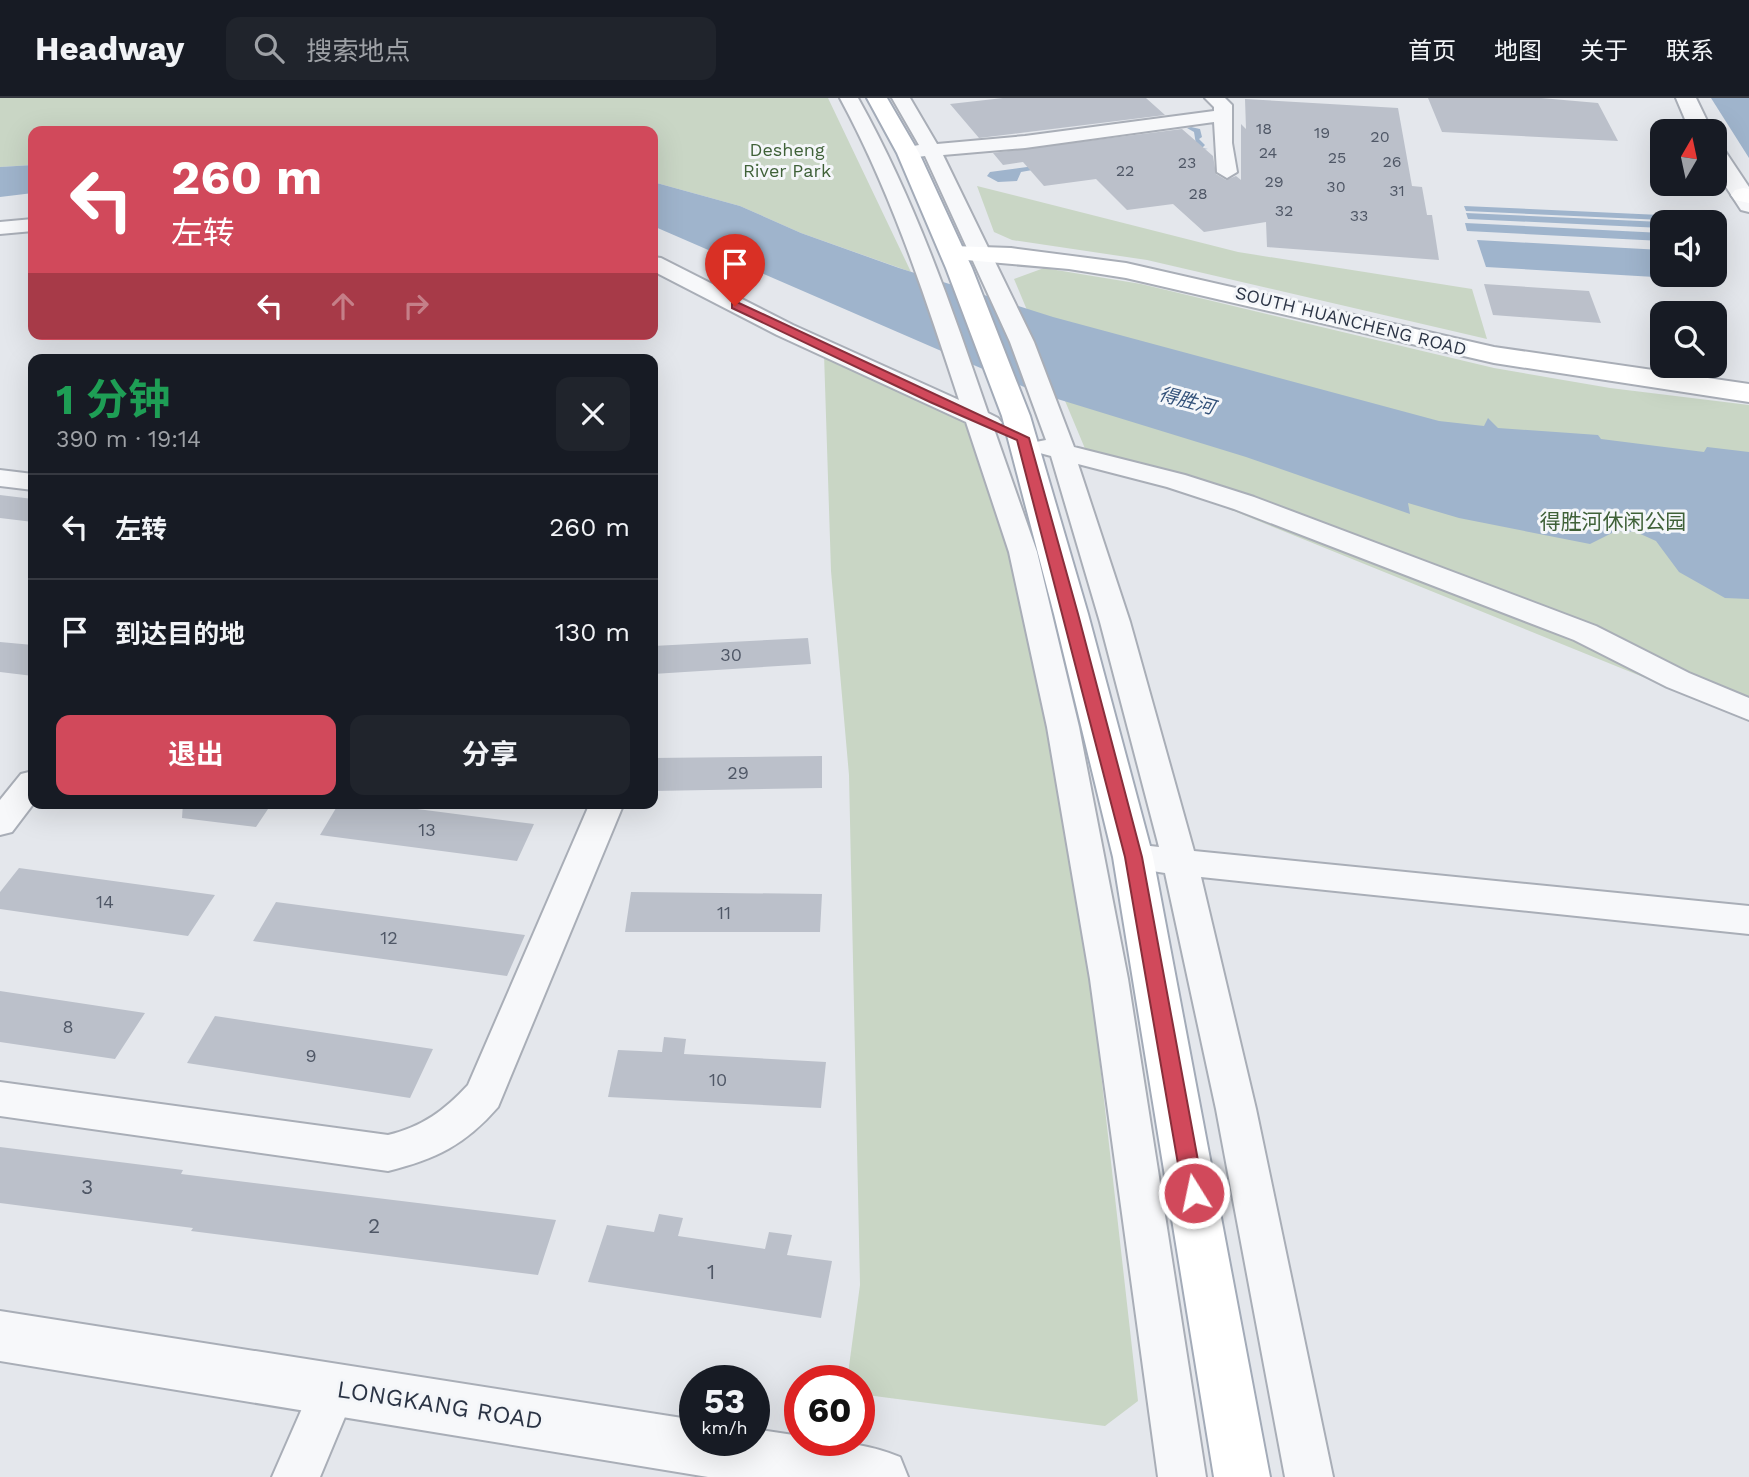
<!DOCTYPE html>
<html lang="zh">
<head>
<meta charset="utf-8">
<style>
  :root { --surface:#171b24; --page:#20242c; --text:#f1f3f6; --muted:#9ea1a6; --line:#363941; --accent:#d1495b }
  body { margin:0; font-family:"Work Sans","Noto Sans SC",sans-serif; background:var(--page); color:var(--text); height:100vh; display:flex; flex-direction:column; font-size:26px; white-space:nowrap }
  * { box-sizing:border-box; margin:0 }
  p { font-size:23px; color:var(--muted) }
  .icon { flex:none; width:38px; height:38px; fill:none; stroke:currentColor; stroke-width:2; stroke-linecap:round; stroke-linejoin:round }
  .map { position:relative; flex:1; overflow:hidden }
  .sheet { position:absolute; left:28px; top:256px; width:630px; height:455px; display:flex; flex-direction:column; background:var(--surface); border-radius:14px; box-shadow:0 7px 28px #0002 }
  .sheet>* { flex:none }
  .guide { position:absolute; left:28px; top:28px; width:630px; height:214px; border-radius:14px; box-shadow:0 7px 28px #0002; background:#d1495b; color:#fff; overflow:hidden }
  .needle { width:46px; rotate:9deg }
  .tools { position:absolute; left:1650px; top:21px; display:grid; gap:14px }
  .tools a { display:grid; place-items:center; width:77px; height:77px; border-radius:14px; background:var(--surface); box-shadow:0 7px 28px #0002; font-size:35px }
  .speed { position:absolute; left:679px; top:1267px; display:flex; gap:14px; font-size:35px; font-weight:700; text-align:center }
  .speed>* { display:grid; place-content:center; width:91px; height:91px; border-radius:50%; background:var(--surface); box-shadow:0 7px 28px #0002; line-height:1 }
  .speed small { font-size:18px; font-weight:400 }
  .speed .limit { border:10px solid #d22; background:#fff; color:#111 }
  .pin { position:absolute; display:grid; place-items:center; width:60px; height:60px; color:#fff; margin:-72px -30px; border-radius:50% 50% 50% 0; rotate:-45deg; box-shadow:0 0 7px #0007 }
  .pin .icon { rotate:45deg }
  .me { position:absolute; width:77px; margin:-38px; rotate:350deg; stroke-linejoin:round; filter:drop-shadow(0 0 5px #0008) }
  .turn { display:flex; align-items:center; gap:24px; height:147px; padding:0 28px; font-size:32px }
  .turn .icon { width:91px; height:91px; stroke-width:2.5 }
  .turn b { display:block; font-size:49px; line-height:60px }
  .lanes { display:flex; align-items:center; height:66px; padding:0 28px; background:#0003; justify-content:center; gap:35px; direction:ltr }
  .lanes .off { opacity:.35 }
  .round { display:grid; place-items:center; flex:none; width:74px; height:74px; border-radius:14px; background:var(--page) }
  .headline { display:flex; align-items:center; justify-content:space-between; height:119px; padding:0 28px }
  h1 { font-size:42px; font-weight:700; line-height:52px; color:#1e9e55 }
  .cta { display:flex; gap:14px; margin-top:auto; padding:14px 28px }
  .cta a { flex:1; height:80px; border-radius:14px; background:var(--accent); color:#fff; font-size:28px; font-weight:700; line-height:80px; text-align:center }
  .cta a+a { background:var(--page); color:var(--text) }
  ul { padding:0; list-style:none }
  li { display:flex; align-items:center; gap:21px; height:105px; padding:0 28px; border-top:2px solid var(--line) }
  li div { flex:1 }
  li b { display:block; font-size:26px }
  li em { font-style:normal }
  header { display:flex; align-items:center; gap:42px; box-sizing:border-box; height:98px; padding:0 35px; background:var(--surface); border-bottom:2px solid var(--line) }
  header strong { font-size:33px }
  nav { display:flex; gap:38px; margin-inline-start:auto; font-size:24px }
  .search { width:490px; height:63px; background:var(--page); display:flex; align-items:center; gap:18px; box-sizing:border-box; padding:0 24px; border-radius:14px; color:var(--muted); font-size:26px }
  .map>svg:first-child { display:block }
</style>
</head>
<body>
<header>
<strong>Headway</strong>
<div class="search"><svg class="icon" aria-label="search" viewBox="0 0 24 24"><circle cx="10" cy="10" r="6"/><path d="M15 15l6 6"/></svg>搜索地点</div>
<nav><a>首页</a><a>地图</a><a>关于</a><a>联系</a></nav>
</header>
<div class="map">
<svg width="1749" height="1379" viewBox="0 0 1749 1379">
  <rect width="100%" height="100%" fill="#e4e7ec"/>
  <path fill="#c9d6c5" d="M 0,0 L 828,0 L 911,174 L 801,135 L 740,108 L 653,84 L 653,33 L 33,33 L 33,67 L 0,69 Z
    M 977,88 L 1238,154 L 1472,191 L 1487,241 L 1147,162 L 1012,142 L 994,134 Z
    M 1044,170 L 1141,186 L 1494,270 L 1610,290 L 1749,307 L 1749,622 L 1086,353 L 1014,181 Z
    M 824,256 L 991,337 L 1076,754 L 1138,1303 L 1105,1328 L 859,1296 L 859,1283 L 847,1283 L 860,1187 L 849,677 L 831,473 Z"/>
  <path fill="#9fb4cc" d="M 1711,0 L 1749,0 L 1749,60 Z
    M 1191,29 L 1200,31 L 1202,39 L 1199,41 L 1205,47 L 1202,50 L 1208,51 L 1038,71 L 1021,74 L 1017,83 L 998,84 L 987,78 L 990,74 L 1196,46 L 1194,34 L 1187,30 Z
    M 33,67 L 33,95 L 0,99 L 0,69 Z
    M 653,84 L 740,108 L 801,135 L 899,170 L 1053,219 L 1439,323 L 1484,328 L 1488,320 L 1498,330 L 1598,337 L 1601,341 L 1704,354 L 1707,349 L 1749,354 L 1749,501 L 1725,500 L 1679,474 L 1656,443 L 1636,434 L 1616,433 L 1590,446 L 1459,420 L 1408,405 L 1410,416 L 1246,359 L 1038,295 L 653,128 Z
    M 1464,108 L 1704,119 L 1707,124 L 1466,113 Z
    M 1466,115 L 1662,124 L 1662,130 L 1468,121 Z
    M 1465,125 L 1662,135 L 1662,143 L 1467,133 Z
    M 1477,142 L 1662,152 L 1662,177 L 1702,177 L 1705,182 L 1486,169 Z"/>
  <path fill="#bbc0ca" d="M 1003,0 L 1146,0 L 1165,17 L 979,40 L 950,6 Z
    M 1428,0 L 1541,0 L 1598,5 L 1618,43 L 1442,34 Z
    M 1245,1 L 1398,10 L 1412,88 L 1422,89 L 1427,117 L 1432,117 L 1439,162 L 1267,149 L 1266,124 L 1204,134 L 1173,106 L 1127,112 L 1096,81 L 1044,88 L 1023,64 L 1003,67 L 993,55 L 1182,31 L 1213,58 L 1216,76 L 1226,82 L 1236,78 L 1241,82 L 1241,26 L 1246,31 Z
    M 1484,186 L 1589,193 L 1601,225 L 1493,217 Z
    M 0,397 L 33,401 L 33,424 L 0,420 Z
    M 808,540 L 811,566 L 653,576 L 653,548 Z
    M 0,544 L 33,547 L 33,578 L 0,574 Z
    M 822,658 L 822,690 L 653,693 L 653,660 Z
    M 183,705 L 272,705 L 256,729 L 182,720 Z
    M 339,705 L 371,705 L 534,726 L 517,763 L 320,737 Z
    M 19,770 L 215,797 L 188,838 L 0,811 L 0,794 Z
    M 631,794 L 822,796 L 820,834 L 625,834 Z
    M 276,804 L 525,837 L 507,878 L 253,843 Z
    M 0,893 L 145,915 L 115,961 L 0,944 Z
    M 215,918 L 433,951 L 410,1000 L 187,965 Z
    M 664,939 L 686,941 L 684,956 L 826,964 L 821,1010 L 608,999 L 618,952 L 662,954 Z
    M 0,1049 L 183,1072 L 181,1076 L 556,1122 L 538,1177 L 191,1133 L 193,1130 L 0,1105 Z
    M 659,1116 L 683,1120 L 678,1138 L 765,1151 L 769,1134 L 792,1137 L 787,1157 L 832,1163 L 821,1220 L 588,1184 L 607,1127 L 654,1134 Z"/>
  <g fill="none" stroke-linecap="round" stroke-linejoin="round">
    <g stroke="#a9aeb7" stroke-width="4">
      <path id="minor" d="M 840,0 L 858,0 C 914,100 951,207 988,315 L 998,320 L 1002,325 L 994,331 L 1037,454 L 1079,629 L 1128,881 L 1206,1379 L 1158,1379 L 1090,881 L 1047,629 L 1009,454 L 966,324 L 777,237 L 653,173 L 653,159 L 661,160 L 793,227 L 959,302 C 925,199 892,96 840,0 Z
        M 892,0 L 910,0 L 937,46 L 1025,38 L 1214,13 L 1214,9 L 1205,0 L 1225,0 L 1232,7 L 1232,45 L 1237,74 L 1227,80 L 1217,74 L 1214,24 L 1025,50 L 943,57 L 1034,244 L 1074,349 L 1185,377 L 1254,399 L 1596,528 L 1689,575 L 1749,600 L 1749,622 L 1667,589 L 1574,542 L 1234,411 L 1167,389 L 1078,366 L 1130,524 L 1194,753 L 1749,808 L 1749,836 L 1201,779 L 1256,1011 L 1333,1379 L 1285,1379 L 1216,1011 L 1165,775 L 1121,768 L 1116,759 L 1121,750 L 1133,746 L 1159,749 L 1100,524 L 1051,358 L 1036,354 L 1032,349 L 1036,344 L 1046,342 L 1010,244 L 925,58 L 910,60 L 900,54 L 903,50 L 919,47 Z
        M 33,121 L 33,133 L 0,136 L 0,124 Z
        M 0,372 L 33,376 L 33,392 L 0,388 Z
        M 33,673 L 34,705 L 12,734 L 0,737 L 0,702 L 21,676 Z
        M 590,705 L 624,705 L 498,1009 C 465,1047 436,1061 388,1073 L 0,1018 L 0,984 L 388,1037 C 422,1029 445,1012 468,987 Z
        M 334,1267 L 350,1274 L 357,1290 L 320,1379 L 272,1379 L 318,1274 Z"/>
    </g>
    <g stroke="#a9aeb7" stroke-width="4">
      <path id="tertiary" d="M 1676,0 L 1696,0 L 1712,33 L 1690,33 Z
        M 1715,48 L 1723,50 L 1749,89 L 1749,114 L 1741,112 L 1715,72 Z
        M 0,1213 L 695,1322 L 695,1342 L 754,1342 L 754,1331 L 800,1338 L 800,1342 C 834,1342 868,1346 900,1359 L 908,1379 L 708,1379 L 0,1263 Z"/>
    </g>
    <g stroke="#a9aeb7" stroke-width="4">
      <path id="secondary" d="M 1743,90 L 1749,91 L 1749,105 L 1735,102 L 1731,97 L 1735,92 Z
        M 952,148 L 1011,150 L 1126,165 L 1494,249 L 1749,286 L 1749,304 L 1494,265 L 1126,180 L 1069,171 L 943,160 L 940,155 L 943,150 Z"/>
    </g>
    <g stroke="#a3abb8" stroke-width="4">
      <path id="primary" d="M 867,0 L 887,0 L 919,55 L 972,170 L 1030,318 L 1088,516 L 1153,759 L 1270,1379 L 1214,1379 L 1113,759 L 1054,516 L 1002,318 L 946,170 L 897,55 Z"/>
    </g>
    <use href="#minor" fill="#f7f8fa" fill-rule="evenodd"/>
    <use href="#tertiary" fill="#f7f8fa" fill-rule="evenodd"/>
    <use href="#secondary" fill="#fff" fill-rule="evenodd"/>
    <use href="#primary" fill="#fff" fill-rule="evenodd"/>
  </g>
  <path fill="#d1495b" stroke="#882f3b" stroke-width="2" d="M 732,205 L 739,205 L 1029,340 L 1078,516 L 1142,759 L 1204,1095 L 1201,1101 L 1194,1104 L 1186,1101 L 1183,1095 L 1125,759 L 1017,342 L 930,304 L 732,210 Z"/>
  <g text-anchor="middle" stroke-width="6" stroke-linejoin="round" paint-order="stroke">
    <g font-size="16" fill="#4f5766">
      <text x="1264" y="36">18</text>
      <text x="1322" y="40">19</text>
      <text x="1380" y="44">20</text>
      <text x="1268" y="60">24</text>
      <text x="1337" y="65">25</text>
      <text x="1392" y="69">26</text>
      <text x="1187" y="70">23</text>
      <text x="1125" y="78">22</text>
      <text x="1274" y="89">29</text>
      <text x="1336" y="94">30</text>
      <text x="1397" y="98">31</text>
      <text x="1198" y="101">28</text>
      <text x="1284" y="118">32</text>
      <text x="1359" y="123">33</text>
    </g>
    <g font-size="18" fill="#3f6138" stroke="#f4f6f9">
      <text x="787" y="58">Desheng<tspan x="787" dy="21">River Park</tspan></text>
    </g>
    <g font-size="18" fill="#2b3445" stroke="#f4f6f9">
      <text transform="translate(1351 223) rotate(14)" y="6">SOUTH HUANCHENG ROAD</text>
    </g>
    <g font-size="18" fill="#4f5766">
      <text x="731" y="563">30</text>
      <text x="738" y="681">29</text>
      <text x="427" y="738">13</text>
      <text x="105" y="810">14</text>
      <text x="724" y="821">11</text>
      <text x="389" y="846">12</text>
      <text x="68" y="935">8</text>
      <text x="311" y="964">9</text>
      <text x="718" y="988">10</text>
    </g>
    <g font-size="19" font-style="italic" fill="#34527a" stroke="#f4f6f9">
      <text transform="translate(1187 302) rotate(15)" y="7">得胜河</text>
    </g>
    <g font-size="21" fill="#3f6138" stroke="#f4f6f9">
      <text x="1613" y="431">得胜河休闲公园</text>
    </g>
    <g font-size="21" fill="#4f5766">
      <text x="87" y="1096">3</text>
      <text x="374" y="1135">2</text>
      <text x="711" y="1181">1</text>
    </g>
    <g font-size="24" fill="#2b3445" stroke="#f4f6f9">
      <text transform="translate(440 1307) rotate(9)" y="8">LONGKANG ROAD</text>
    </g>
  </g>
</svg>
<div class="tools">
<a><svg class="needle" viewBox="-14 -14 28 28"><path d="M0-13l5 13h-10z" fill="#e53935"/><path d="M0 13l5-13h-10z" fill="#9ea1a6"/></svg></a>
<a><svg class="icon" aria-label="sound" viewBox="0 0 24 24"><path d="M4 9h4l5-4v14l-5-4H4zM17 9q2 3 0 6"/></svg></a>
<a><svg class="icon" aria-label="search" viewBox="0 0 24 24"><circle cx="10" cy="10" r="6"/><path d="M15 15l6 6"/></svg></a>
</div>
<div class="speed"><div>53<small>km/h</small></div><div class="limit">60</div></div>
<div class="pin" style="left:735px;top:208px;background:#d93025"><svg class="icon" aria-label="arrive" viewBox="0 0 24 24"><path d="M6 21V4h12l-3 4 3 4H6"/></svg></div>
<svg class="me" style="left:1194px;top:1095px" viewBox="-20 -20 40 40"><circle r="17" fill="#d1495b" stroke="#fff" stroke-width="3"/><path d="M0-11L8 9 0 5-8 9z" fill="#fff"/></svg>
<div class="guide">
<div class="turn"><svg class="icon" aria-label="left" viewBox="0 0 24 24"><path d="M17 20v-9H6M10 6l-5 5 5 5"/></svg><div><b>260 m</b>左转</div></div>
<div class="lanes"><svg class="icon" aria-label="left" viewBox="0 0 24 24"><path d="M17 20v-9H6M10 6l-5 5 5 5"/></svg><svg class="icon off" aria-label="ahead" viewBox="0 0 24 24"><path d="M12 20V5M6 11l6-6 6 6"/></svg><svg class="icon off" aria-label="right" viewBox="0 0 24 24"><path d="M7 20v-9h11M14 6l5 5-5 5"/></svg></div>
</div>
<section class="sheet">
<div class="headline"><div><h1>1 分钟</h1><p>390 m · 19:14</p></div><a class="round"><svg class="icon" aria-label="close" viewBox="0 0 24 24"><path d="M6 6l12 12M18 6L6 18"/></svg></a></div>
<ul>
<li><svg class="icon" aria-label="left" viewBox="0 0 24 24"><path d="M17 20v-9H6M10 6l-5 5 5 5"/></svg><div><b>左转</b></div><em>260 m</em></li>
<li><svg class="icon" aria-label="arrive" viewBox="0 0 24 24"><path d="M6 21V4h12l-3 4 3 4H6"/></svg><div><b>到达目的地</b></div><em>130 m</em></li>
</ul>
<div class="cta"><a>退出</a><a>分享</a></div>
</section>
</div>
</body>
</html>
